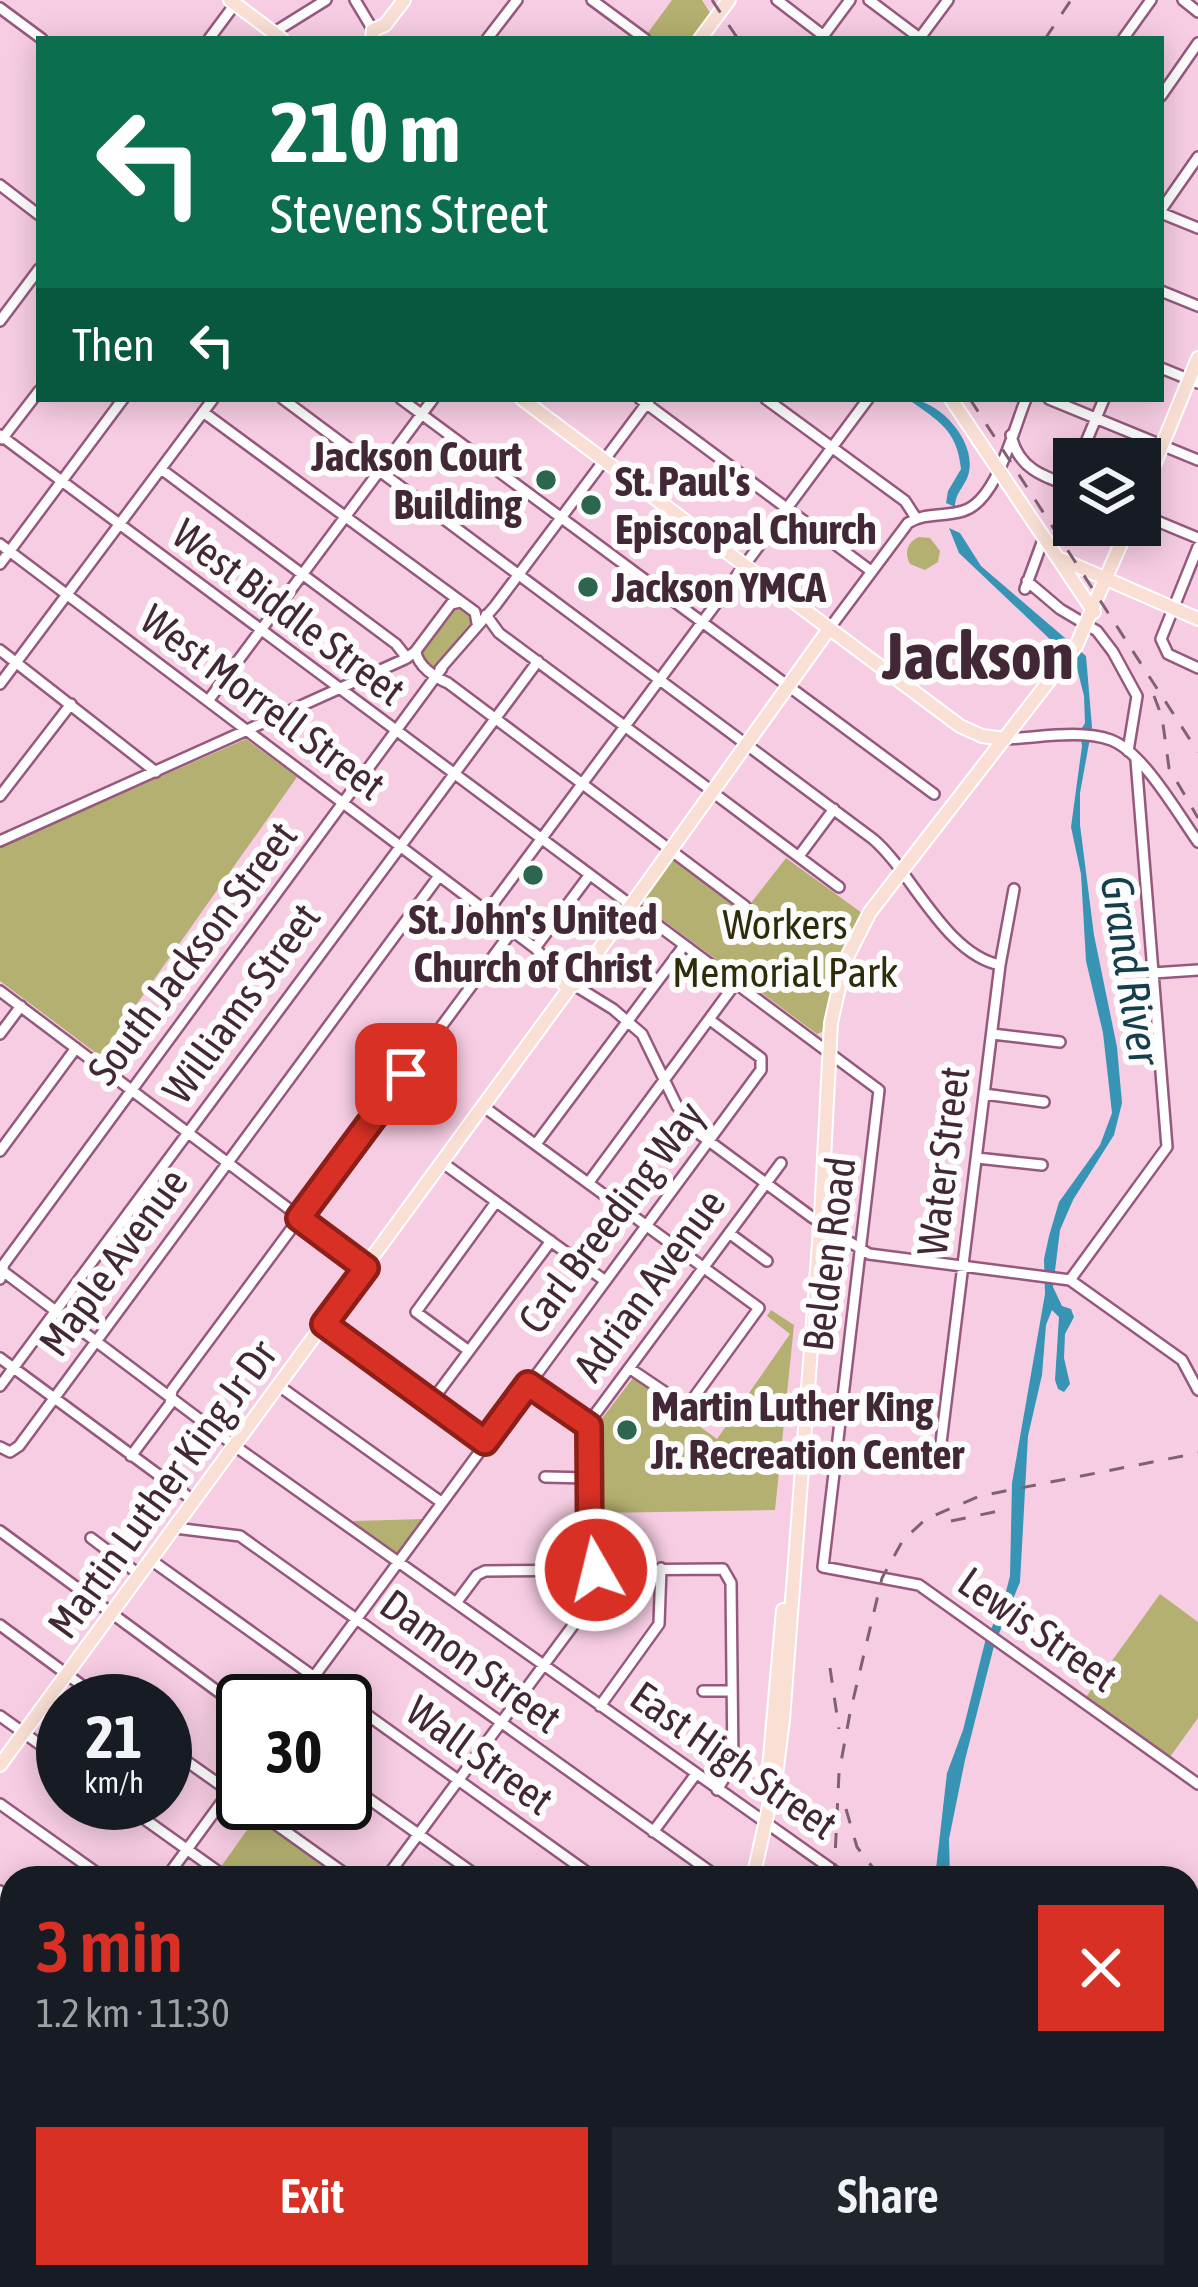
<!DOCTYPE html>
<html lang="en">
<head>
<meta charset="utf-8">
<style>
  :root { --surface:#171b24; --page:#20242c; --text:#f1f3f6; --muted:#9ea1a6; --accent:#d93025 }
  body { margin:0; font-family:"Asap Condensed",sans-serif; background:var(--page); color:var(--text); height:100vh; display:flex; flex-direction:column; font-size:45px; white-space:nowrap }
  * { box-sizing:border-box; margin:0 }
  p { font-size:39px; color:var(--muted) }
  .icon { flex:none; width:66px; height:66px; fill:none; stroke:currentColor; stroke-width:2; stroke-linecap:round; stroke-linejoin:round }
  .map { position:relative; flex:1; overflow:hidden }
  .details { position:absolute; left:0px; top:1866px; width:1200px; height:423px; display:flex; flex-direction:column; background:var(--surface); border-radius:36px 36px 0 0; box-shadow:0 6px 30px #0003 }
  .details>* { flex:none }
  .top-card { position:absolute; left:36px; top:36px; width:1128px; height:366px; border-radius:0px; box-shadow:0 6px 30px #0003; background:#0b6e4f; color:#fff; overflow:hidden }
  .controls { position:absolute; left:1053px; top:438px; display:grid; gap:24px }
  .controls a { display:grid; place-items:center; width:108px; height:108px; border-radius:0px; background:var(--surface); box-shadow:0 6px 30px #0003; font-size:60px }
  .speed { position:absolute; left:36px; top:1674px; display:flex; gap:24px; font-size:60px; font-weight:700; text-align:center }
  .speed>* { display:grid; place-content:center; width:156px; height:156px; border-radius:50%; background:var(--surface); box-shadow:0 6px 30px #0003; line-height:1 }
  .speed small { font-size:30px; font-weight:400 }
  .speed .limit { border:6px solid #111; border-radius:18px; background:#fff; color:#111 }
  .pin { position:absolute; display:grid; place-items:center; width:102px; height:102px; color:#fff; margin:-51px; border-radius:24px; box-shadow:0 6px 18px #0006 }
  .me { position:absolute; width:132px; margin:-66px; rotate:352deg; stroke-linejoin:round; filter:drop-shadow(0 0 9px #0008) }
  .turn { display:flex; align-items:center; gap:42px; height:252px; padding:0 36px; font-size:54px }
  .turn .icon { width:156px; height:156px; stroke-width:2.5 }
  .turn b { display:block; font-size:84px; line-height:102px }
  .then { display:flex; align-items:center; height:114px; padding:0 36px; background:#0003; gap:24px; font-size:45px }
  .round { display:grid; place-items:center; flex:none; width:126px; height:126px; border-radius:0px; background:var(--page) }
  .headline { display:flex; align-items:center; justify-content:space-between; height:204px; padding:0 36px }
  h1 { font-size:72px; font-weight:600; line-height:90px; color:var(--accent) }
  .primary-button { display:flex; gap:24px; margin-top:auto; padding:24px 36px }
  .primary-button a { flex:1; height:138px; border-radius:0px; background:var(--accent); color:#fff; font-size:48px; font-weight:600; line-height:138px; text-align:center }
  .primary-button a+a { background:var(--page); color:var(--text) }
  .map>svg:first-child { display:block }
</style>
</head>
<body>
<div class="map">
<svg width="1198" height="2287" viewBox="0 0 1198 2287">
  <rect width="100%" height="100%" fill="#f7cde3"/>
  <path fill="#b4b071" d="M 672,0 L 702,0 L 712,16 L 695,39 L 653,39 L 647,34 Z
    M 919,537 L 930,538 L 940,551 L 938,562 L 925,570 L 910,564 C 904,553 907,542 919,537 Z
    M 460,602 L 478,622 L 438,669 L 431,670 L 416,655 L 451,604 Z
    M 246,739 L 297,777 L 100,1056 L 0,981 L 0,847 Z
    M 674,855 L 747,908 L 786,858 L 862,913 L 838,961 L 822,1032 L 817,1034 L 639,902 Z
    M 771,1310 L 794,1325 L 775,1510 L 597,1513 L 597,1425 L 633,1378 L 717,1439 L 790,1334 L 767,1316 Z
    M 424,1519 L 397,1556 L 349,1522 L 354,1521 Z
    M 1160,1594 L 1198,1622 L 1198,1718 L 1170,1757 L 1086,1697 Z
    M 257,1816 L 344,1878 L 234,1878 L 220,1868 Z
    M 12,2229 L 12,2277 L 240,2277 L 254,2287 L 20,2287 L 0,2269 L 0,2245 Z
    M 329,2277 L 402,2277 L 410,2282 L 406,2287 L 322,2287 Z"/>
  <path fill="#b2ac60" d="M 1188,2246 L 1198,2254 L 1198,2287 L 1100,2287 L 1096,2277 L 1188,2277 Z"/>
  <path fill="#3794b5" d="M 908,399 C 938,399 976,440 969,472 C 966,486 955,492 955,507 L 946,503 L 948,491 L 961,469 C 957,429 938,421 908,399 Z
    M 949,528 L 960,533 L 981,566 L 1086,656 L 1092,727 L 1080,793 L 1080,825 L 1094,935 L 1117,1047 L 1122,1103 L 1114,1135 L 1073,1200 L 1060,1230 L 1053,1287 L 1062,1306 L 1071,1309 L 1074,1317 L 1065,1334 L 1064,1358 L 1070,1384 L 1064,1392 L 1058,1389 L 1055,1380 L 1059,1317 L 1052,1310 L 1046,1325 L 1042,1375 L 1028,1436 L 1020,1582 L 994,1646 L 965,1760 L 949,1839 L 950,1878 L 935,1878 L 947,1773 L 963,1730 L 985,1642 L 1003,1603 L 1010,1576 L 1012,1483 L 1045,1294 L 1044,1259 L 1049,1236 L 1059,1202 L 1100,1145 L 1112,1113 L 1103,1033 L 1086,961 L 1081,874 L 1071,827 L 1082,746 L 1080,731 L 1085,723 L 1084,696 L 1076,664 L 959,553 Z"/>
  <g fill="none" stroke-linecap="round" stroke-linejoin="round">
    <g stroke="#96597d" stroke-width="14">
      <path id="minor" d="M 355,0 L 373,30
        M 592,0 L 645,39
        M 777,0 L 824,36
        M 869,0 L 921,39
        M 1183,0 L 1198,12
        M 0,8 L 42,39
        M 273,33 L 326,0
        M 209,39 L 235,4
        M 487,39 L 517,0
        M 821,39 L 850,0
        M 919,39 L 948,0
        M 1123,39 L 1151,0
        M 1161,96 L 1198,43
        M 0,185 L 39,215
        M 1161,210 L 1198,157
        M 1161,213 L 1198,228
        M 1161,291 L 1198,306
        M 0,321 L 39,269
        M 1161,368 L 1198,383
        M 283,399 L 873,839 C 912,872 945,954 1000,965
        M 401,399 L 934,794
        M 640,399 L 871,571
        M 766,399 L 905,501 L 916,518
        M 1049,399 L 1198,460
        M 203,412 L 475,612 L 477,623
        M 0,435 L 879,1090 L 823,1567 L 919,1585 L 1198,1784
        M 1011,435 C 1018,469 1044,477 1074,487
        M 2,439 L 39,391
        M 1079,459 L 1104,399
        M 161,469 L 396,644 L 407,658
        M 1060,506 L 1074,472
        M 1140,514 L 1198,538
        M 0,544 L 535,948 L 560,974
        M 1198,547 L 1161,639 L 1168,654 L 1198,668
        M 0,564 L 123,399
        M 1027,581 L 1060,609 L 1097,631 L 1113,652 L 1137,696 L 1128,751
        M 1025,589 L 1043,540
        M 486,615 L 499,633 L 712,791
        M 829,629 L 908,523 C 926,512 944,517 963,511 C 997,501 1013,430 1026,399
        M 0,650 L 156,772
        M 416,651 C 417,666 436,678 448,683 L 745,906
        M 440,669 L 495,606 L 650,399
        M 0,684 L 213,399
        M 208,701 L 433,399
        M 1005,739 C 1037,738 1080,729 1111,740 C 1143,752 1178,814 1198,842
        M 0,796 L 71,704
        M 719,797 L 839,887
        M 0,841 L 405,659 L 415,652 L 451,604 L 460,602
        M 799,856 L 834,809
        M 487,912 L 868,399
        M 535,948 L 588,877
        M 1153,973 L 1198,970
        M 574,985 L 613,1009 L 642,1034 L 677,1106 L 698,1133 L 813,1218
        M 0,991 L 366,1267
        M 0,1034 L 21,1006
        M 992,1034 L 1060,1042
        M 984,1094 L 1044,1102
        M 484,1107 L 759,1308 L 687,1407 L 629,1368
        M 536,1144 L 683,947
        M 0,1151 L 76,1048
        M 977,1158 L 1042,1165
        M 443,1163 L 604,1280
        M 589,1182 L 735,984
        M 821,1224 L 869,1254 L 1070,1280 L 1182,1360 L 1198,1390
        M 729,1233 L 767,1261
        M 0,1269 L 239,1449 L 844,1878
        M 0,1279 L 4,1264 L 442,668
        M 1070,1280 L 1167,1147 L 1136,760
        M 324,1324 L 485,1442
        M 469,1351 L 416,1312 L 496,1202
        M 0,1358 L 194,1501
        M 528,1384 L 589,1427
        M 0,1386 L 538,661
        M 279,1386 L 441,1502
        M 431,1402 L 551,1241
        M 941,1443 L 1000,965 L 1014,889
        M 0,1447 L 10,1452 L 19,1446 L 439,876
        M 131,1456 L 170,1404 L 172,1390 L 512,931
        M 545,1477 L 589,1478
        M 175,1528 L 240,1536 L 719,1878
        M 0,1531 L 243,1710
        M 91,1538 L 140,1575
        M 151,1560 L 595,1878
        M 456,1603 L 477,1575 L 485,1571 L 723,1569 L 731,1583 L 733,1764 L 717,1790
        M 0,1625 L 103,1701
        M 703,1691 L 732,1691
        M 296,1701 L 761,1070 L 761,1058 L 710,1020
        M 600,1706 L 659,1624 L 661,1568
        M 0,1716 L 63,1761
        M 165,1746 L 243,1801
        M 345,1782 L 480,1878
        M 122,1803 L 227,1878
        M 246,1803 L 351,1878
        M 0,1804 L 104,1878
        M 653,1832 L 696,1774
        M 166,1878 L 243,1773
        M 386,1878 L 586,1608 L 590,1595 L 590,1421 L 781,1163
        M 0,1891 L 12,1900
        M 1188,1947 L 1198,1933
        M 1188,1953 L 1198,1961
        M 0,1982 L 12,1990
        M 1188,2066 L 1198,2052
        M 0,2104 L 12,2086
        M 1188,2125 L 1198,2133
        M 0,2149 L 12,2157
        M 293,2277 L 307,2287
        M 409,2277 L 423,2287
        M 536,2277 L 550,2287
        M 727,2277 L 736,2287
        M 317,2287 L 324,2277
        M 573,2287 L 581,2277"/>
    </g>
    <g stroke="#fff" stroke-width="16">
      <path id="major" d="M 230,0 L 282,39
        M 372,39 L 373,30 L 385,25 L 404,0
        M 700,39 L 729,0
        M 522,399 L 960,726 L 982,736 L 1005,739
        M 951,399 L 1094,612
        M 1140,499 L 1198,358
        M 1063,560 L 1198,619
        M560 976a10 10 0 1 1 20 0a10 10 0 1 1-20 0Z
        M 581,975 L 829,629
        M 0,1765 L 571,986
        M 769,1769 L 783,1610
        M 753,1878 L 776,1775 L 783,1720 L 821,1216 L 831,1023 L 845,961 L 870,912 L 1076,646 L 1129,525
        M 623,2287 L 626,2277"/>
    </g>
    <use href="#minor" stroke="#fff" stroke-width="9"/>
    <use href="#major" stroke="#f9dfd4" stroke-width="12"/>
    <path stroke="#806172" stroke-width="3" stroke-dasharray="15 15" stroke-linecap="butt" d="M 712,0 L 738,39
      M 1045,39 L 1071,0
      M 970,399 L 1198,752
      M 1154,696 L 1162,717 L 1169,768 L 1198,818
      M 951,1521 L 999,1511
      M 830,1668 L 839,1729
      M 846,1809 L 857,1847 L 880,1877
      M 834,1878 L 839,1773 L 850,1713 L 882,1578 L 903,1540 L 926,1519 L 980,1496 L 1198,1453
      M 910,2277 L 913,2287
      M 730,2287 L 733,2277"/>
  </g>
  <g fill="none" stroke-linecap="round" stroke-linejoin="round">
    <g stroke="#8d1f18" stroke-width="30">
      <path id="route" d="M 406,1074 L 299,1218 L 366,1268 L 324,1324 L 485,1442 L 528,1384 L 589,1426 L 590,1570 L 596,1570"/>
    </g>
    <use href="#route" stroke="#d93025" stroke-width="21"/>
  </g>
  <g fill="#2d664f" stroke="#fcfcfc" stroke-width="4.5">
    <circle cx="546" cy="480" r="12"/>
    <circle cx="591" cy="505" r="12"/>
    <circle cx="588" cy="587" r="12"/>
    <circle cx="533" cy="875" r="12"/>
    <circle cx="627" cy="1430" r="12"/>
  </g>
  <g text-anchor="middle" stroke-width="12" stroke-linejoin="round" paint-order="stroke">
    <g font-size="42" font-weight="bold" fill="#422837" stroke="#fcfcfc" text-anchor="start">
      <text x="522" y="471" text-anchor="end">Jackson Court<tspan x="522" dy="48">Building</tspan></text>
      <text x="615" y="496">St. Paul's<tspan x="615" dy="48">Episcopal Church</tspan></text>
      <text x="612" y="602">Jackson YMCA</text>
      <text x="533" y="934" text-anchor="middle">St. John's United<tspan x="533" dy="48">Church of Christ</tspan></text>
      <text x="651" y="1421">Martin Luther King<tspan x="651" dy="48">Jr. Recreation Center</tspan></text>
    </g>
    <g font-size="42" fill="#422837" stroke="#fcfcfc">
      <text transform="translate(289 612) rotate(37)" y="15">West Biddle Street</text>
      <text transform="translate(263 702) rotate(37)" y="15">West Morrell Street</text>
      <text transform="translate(192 953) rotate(-53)" y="15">South Jackson Street</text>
      <text transform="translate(241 1003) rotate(-54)" y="15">Williams Street</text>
      <text transform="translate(943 1161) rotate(-83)" y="15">Water Street</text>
      <text transform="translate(611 1217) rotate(-53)" y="15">Carl Breeding Way</text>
      <text transform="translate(829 1254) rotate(-83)" y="15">Belden Road</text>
      <text transform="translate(113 1262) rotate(-54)" y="15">Maple Avenue</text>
      <text transform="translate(649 1285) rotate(-54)" y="15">Adrian Avenue</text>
      <text transform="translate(162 1489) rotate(-54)" y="15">Martin Luther King Jr Dr</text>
      <text transform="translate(1038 1629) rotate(35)" y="15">Lewis Street</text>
      <text transform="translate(471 1661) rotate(36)" y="15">Damon Street</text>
      <text transform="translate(480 1755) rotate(36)" y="15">Wall Street</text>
      <text transform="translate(734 1760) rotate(35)" y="15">East High Street</text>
    </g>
    <g font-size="42" fill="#2e2c09" stroke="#fcfcfc">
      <text x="785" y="939">Workers<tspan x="785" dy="48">Memorial Park</tspan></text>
    </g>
    <g font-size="45" font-style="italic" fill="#163f4e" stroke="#fcfcfc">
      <text transform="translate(1131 970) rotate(81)" y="16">Grand River</text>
    </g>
    <g font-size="66" font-weight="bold" fill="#422837" stroke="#fcfcfc">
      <text x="978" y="679">Jackson</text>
    </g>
  </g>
</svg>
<div class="controls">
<a><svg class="icon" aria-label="layers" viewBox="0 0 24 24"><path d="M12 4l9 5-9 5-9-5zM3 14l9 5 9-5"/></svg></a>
</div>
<div class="speed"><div>21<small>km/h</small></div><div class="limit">30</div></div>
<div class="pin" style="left:406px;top:1074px;background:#d93025"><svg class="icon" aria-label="arrive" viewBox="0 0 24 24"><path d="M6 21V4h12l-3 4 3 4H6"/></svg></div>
<svg class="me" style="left:596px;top:1570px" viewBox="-20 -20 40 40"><circle r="17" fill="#d93025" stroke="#fff" stroke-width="3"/><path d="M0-11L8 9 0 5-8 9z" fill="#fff"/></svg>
<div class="top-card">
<div class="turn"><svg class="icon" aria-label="left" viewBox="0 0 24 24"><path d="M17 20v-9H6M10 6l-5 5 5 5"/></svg><div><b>210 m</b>Stevens Street</div></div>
<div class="then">Then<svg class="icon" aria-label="left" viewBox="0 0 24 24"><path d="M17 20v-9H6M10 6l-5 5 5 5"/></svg></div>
</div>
<section class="details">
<div class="headline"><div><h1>3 min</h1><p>1.2 km · 11:30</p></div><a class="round" style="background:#d93025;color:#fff"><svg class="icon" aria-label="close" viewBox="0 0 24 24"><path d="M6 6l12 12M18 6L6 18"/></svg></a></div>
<div class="primary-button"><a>Exit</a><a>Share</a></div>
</section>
</div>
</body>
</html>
